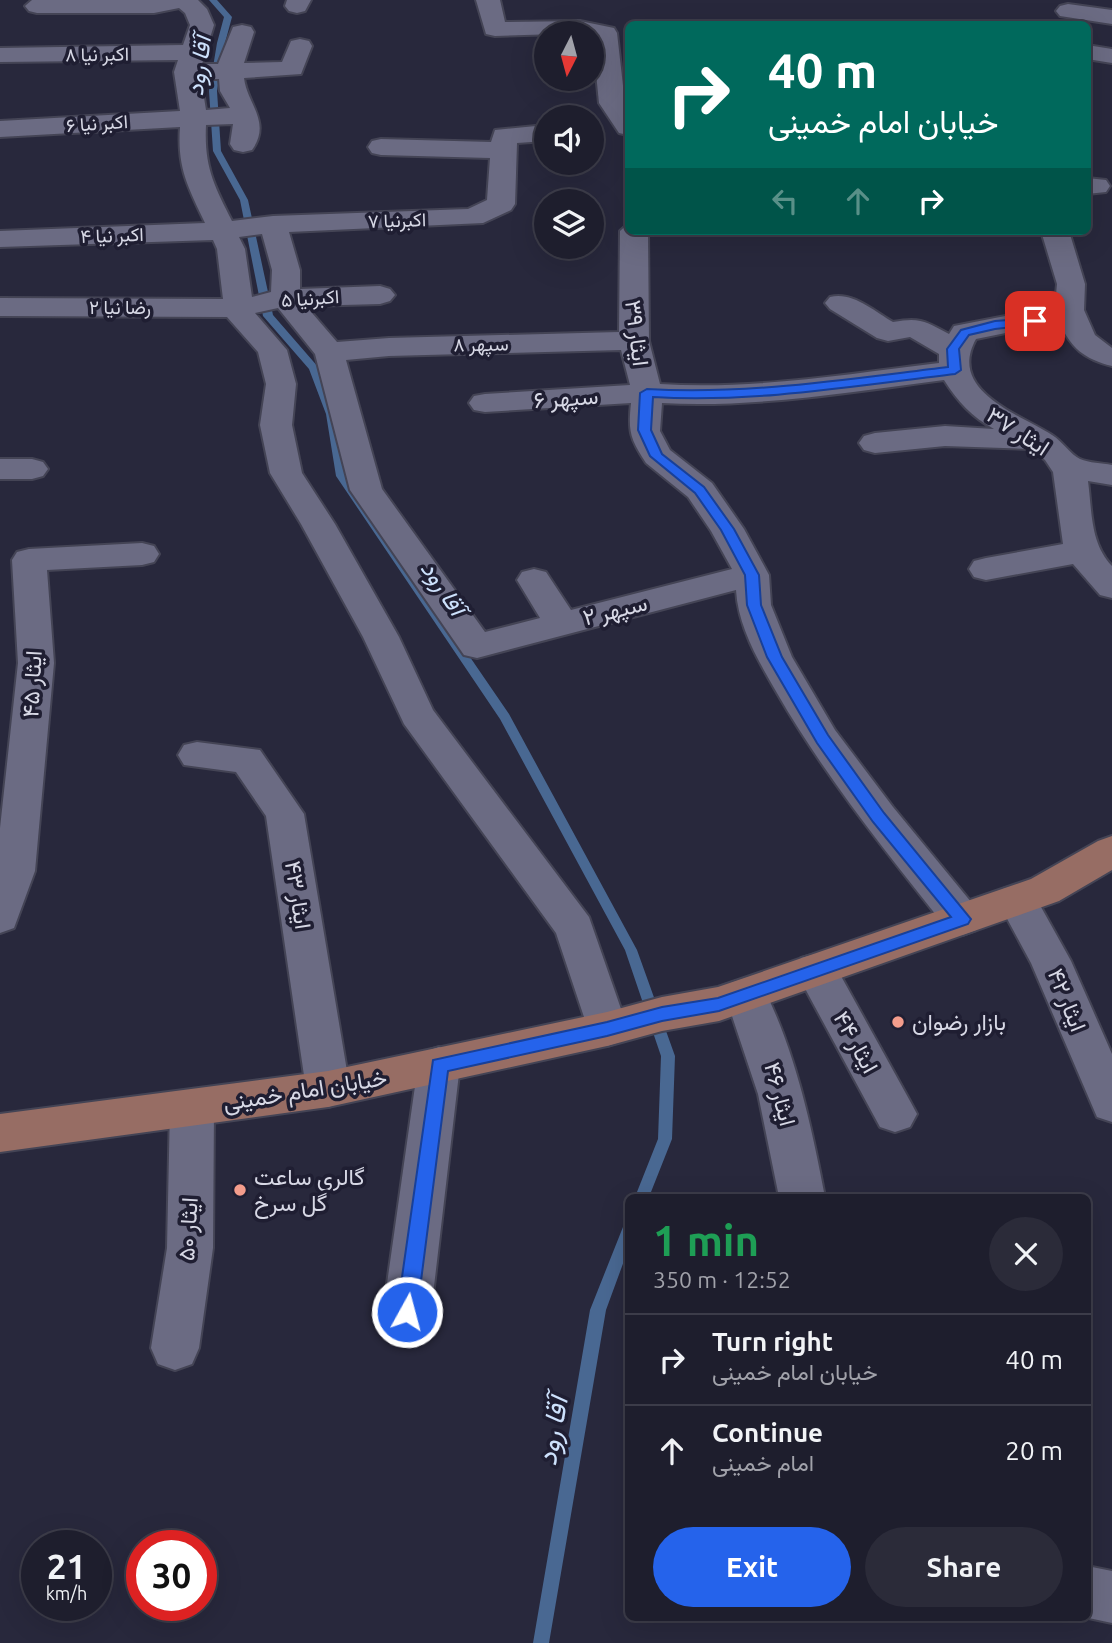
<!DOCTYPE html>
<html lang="en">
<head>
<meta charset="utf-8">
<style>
  :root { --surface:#1e1e2d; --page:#2b2b39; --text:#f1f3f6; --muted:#a1a2aa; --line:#3c3c49; --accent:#2563eb }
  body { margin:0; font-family:Ubuntu,Vazirmatn,sans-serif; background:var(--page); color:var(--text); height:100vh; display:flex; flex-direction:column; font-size:26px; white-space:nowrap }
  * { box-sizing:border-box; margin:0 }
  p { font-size:23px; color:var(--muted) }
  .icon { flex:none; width:38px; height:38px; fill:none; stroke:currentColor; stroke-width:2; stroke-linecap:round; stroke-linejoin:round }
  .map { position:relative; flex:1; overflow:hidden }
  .panel { position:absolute; left:625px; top:1194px; width:466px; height:427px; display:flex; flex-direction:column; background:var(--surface); border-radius:10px; box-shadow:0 7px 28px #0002,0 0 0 2px var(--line) }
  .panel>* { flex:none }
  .top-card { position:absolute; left:625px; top:21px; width:466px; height:214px; border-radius:10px; box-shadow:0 7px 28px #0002,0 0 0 2px var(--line); background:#00695c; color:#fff; overflow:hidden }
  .needle { width:46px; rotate:186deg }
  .controls { position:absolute; left:534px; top:21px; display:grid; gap:14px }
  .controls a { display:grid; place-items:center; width:70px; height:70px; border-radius:50%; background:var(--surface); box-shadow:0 7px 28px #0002,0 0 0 2px var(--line); font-size:35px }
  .speed { position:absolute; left:21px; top:1530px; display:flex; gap:14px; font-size:35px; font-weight:700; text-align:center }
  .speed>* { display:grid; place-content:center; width:91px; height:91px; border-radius:50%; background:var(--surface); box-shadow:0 7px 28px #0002,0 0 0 2px var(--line); line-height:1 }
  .speed small { font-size:18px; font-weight:400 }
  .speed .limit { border:10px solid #d22; background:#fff; color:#111 }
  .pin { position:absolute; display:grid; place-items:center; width:60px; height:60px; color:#fff; margin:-30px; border-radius:14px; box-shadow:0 4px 10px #0006 }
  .me { position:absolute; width:77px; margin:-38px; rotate:7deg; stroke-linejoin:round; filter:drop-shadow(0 0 5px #0008) }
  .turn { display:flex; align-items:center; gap:24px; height:147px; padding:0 28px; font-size:32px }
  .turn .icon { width:91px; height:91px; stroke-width:2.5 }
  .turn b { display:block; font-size:49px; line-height:60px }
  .lanes { display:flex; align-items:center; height:66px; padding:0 28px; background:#0003; justify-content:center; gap:35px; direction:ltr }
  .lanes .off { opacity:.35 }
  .round { display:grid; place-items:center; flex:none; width:74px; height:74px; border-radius:37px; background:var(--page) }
  .head { display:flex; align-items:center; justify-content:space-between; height:119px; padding:0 28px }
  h1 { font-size:42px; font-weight:700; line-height:52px; color:#1e9e55 }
  .button { display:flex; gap:14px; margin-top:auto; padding:14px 28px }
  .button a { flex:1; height:80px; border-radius:42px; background:var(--accent); color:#fff; font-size:28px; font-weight:700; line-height:80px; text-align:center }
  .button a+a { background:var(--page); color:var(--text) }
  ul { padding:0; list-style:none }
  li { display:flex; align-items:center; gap:21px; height:91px; padding:0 28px; border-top:2px solid var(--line) }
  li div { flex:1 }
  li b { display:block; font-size:26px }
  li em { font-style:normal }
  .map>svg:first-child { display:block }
</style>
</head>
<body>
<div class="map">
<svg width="1112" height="1643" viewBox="0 0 1112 1643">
  <rect width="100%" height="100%" fill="#28283c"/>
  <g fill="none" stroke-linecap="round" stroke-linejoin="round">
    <path fill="#496892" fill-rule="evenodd" d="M 209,0 L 217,0 L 232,17 L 225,43 L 217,91 L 221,151 L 248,200 L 273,315 L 319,368 L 336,414 L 346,476 L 509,714 L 637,950 L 675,1056 L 672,1139 L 649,1197 L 635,1197 L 658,1139 L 661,1056 L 625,950 L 500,719 L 336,476 L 326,414 L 309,369 L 263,316 L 240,200 L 213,151 L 209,91 L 217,43 L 224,17 Z
      M 628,1226 L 628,1250 L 606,1310 L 549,1643 L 533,1643 L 590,1310 L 621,1232 L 623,1227 Z"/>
    <g stroke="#445" stroke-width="4">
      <path id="minor" d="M 32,0 L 198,0 L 207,9 L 214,25 L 202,64 L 218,64 L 233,27 L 242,25 L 251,27 L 254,32 L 244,63 L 282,62 L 291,41 L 300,39 L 309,41 L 312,46 L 301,74 L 244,78 C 247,104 272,122 252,150 L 243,152 L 234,150 L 230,144 L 233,124 L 206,125 C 204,167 214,185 232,221 L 273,216 L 468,209 L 487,200 L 490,158 L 381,155 L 372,153 L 368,147 L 372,141 L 381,139 L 491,142 L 495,130 L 546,125 L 546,141 L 517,143 L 515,204 L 511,210 L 483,223 L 289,232 L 300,270 L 300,289 L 380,286 L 390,289 L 395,295 L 390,301 L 380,304 L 306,306 L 337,342 L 389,338 L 619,332 L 620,231 L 628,224 L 628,231 L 648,231 L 649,341 L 660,384 C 753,390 847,374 939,363 L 939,354 L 910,337 L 888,341 L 877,338 L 830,309 L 825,303 L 830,297 C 852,291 874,311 893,322 C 920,317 925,321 949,334 L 954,326 L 1046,308 L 1055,305 L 1057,284 L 1041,231 L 1069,231 L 1085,284 L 1084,310 L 1095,335 L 1112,348 L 1112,366 C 1084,359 1071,348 1059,322 L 976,339 C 947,391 1019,414 1052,435 C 1062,441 1071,455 1080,459 C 1089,463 1102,463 1112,465 L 1112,485 L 1088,481 C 1092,511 1090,543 1112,566 L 1112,598 L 1100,595 L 1073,564 L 986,580 L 974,577 L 969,569 L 974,561 L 986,558 L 1063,544 L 1053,472 L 1045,460 L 1032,449 L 945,446 L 875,453 L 864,450 L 859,443 L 864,436 L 875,433 L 945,426 L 994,429 C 972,417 958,402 944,380 C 851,392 756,408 662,403 L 660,431 L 670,450 L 712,483 L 744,529 L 769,575 L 771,605 L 792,657 L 835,730 L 893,807 L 976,908 L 982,919 L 976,930 L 962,935 L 948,930 C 887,853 826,778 777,693 C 759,662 738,627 736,590 L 477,658 L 464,655 L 350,490 L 315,354 L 278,308 L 255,313 L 287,350 L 296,384 L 292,425 L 302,473 L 335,524 L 399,637 L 433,710 L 589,917 L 628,1029 L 622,1041 L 607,1046 L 592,1041 L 556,933 L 404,724 L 363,637 L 301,524 L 270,473 L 260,425 L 266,384 L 258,352 L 227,317 L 0,316 L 0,298 L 223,299 L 217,249 L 213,240 L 0,247 L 0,231 L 205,223 C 188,187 177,168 180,127 L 0,137 L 0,121 L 180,111 L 174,72 L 178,60 L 0,62 L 0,48 L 183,45 L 190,25 L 185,13 L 179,8 L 154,13 L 37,13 L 29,11 L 25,6 ZM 201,79 L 219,79 L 220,91 L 230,108 L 206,110 ZM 262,234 L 272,270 L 271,292 L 252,297 L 245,249 L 239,237 ZM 621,350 L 630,385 L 485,394 L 474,396 L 469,403 L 474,410 L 485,412 L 631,403 C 628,431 630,439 646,463 L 688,497 L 711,531 L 732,569 L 571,610 L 546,572 L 534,569 L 522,572 L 517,580 L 540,618 L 485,632 L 382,489 L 346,360 L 389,356 Z
        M 287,0 L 311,0 L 305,11 L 297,13 L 289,11 L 285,6 Z
        M 476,0 L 500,0 L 505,22 L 580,21 L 614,28 L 617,33 L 625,103 L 628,108 L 628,135 L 619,133 L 599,103 L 592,33 L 495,36 L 486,34 Z
        M 1068,4 L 1112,10 L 1112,24 L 1060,16 L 1056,11 L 1060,6 Z
        M 1087,45 L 1112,49 L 1112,63 L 1087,59 Z
        M 1087,178 L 1106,180 L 1110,186 L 1106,192 L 1087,194 Z
        M 0,459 L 32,459 L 43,462 L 48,469 L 43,476 L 32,479 L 0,479 Z
        M 142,543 L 154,546 L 159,554 L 154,562 L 142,565 L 47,570 L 54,663 L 35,871 L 14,928 L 0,933 L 0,828 L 18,663 L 12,560 L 17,552 L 29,549 Z
        M 197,742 L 260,750 L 304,814 L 350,1089 L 343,1102 L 328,1107 L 313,1102 L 306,1089 L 266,816 L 236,772 L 184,765 L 178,755 L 184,745 Z
        M 1017,885 L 1031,889 L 1071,961 L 1112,1054 L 1112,1122 L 1097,1117 L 1031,963 L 997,900 L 1003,889 Z
        M 816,954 L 831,958 L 910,1101 L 917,1114 L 910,1127 L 895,1132 L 880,1127 L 795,970 L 801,958 Z
        M 746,978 L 761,983 C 795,1049 811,1124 825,1197 L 779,1197 L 758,1094 L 725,995 L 731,983 Z
        M 439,1047 L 454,1052 L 460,1065 L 431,1312 L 424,1327 L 407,1334 L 390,1327 L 383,1312 L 418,1065 L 424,1052 Z
        M 192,1090 L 207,1095 L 214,1108 L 213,1248 L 199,1348 L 192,1364 L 175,1370 L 158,1364 L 151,1348 L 167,1248 L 170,1108 L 177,1095 Z
        M 1087,1566 L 1112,1571 L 1112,1623 L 1084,1617 L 1087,1617 Z"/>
    </g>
    <g stroke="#445" stroke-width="4">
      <path id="major" d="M 1112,836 L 1112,870 L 1059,901 L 719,1021 L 662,1031 L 607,1046 L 328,1107 L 0,1152 L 0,1114 L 328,1071 L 607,1012 L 662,997 L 718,987 L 1031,879 L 1098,841 Z"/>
    </g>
    <use href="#minor" fill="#6b6b83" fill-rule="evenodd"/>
    <use href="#major" fill="#976d64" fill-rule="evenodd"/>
  </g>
  <path fill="#2563eb" stroke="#184099" stroke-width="2" d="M 1035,318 L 1041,321 L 1039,324 L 995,329 L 969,335 L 959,349 L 961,370 L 955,374 C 855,386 754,403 653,397 L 651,430 L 662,454 L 704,487 L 734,529 L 759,575 L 761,605 L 782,657 L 828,735 L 884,813 L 971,919 L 968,924 L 719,1011 L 662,1021 L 607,1036 L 448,1071 L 417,1312 L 414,1318 L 407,1321 L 400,1318 L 397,1312 L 433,1060 L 607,1022 L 662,1007 L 718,998 L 951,917 L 873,822 L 817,743 L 767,657 L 747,605 L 745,575 L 721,530 L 695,493 L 650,456 L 638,430 L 640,393 L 647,389 C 748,395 848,379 948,367 L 947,349 L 961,330 L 995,321 Z"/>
  <g fill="#f49d8c" stroke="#1f1e32" stroke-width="2.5">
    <circle cx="898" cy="1022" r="7"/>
    <circle cx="240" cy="1190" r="7"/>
  </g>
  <g text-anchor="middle" stroke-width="7" stroke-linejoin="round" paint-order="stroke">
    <g font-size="19" fill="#d7d8e5" stroke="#1f1e32">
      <text transform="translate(97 54) rotate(-1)" y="7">اکبر نیا ۸</text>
      <text transform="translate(97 123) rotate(-4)" y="7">اکبر نیا ۶</text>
      <text transform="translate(397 220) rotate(-2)" y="7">اکبرنیا ۷</text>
      <text transform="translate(112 235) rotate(-2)" y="7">اکبر نیا ۴</text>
      <text transform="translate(310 298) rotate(-4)" y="7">اکبرنیا ۵</text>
      <text x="120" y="314">رضا نیا ۲</text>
      <text transform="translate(481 344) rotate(-1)" y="7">سپهر ۸</text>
    </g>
    <g font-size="23" fill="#d7d8e5" stroke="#1f1e32">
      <text transform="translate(637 333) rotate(83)" y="8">ایثار ۳۹</text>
      <text transform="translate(566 398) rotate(-4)" y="8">سپهر ۶</text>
      <text transform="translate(1018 431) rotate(33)" y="8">ایثار ۳۷</text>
      <text transform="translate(615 610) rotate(-14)" y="8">سپهر ۲</text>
      <text transform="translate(32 684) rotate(-87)" y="8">ایثار ۴۵</text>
      <text transform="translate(298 895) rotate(81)" y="8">ایثار ۴۳</text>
      <text transform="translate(1067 1000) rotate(68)" y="8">ایثار ۴۲</text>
      <text transform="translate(856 1042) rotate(61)" y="8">ایثار ۴۴</text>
      <text transform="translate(305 1090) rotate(-9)" y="8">خیابان امام خمینی</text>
      <text transform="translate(780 1094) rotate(75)" y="8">ایثار ۴۶</text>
      <text transform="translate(188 1229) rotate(-87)" y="8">ایثار ۵۰</text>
    </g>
    <g font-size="23" fill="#d7d8e5" stroke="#1f1e32" text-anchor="start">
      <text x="912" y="1030">بازار رضوان</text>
      <text x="254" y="1185">گالری ساعت<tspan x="254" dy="26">گل سرخ</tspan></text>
    </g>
    <g font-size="24" font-style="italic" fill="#cde1fc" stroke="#1f1e32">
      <text transform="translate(199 66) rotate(-82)" y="8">آقا رود</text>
      <text transform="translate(443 588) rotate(56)" y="8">آقا رود</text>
    </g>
    <g font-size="28" font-style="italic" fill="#cde1fc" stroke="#1f1e32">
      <text transform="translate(552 1431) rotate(-80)" y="10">آقا رود</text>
    </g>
  </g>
</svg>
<div class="controls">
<a><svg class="needle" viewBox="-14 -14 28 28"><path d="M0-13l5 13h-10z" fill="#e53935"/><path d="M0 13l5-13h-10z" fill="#a1a2aa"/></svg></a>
<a><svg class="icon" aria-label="sound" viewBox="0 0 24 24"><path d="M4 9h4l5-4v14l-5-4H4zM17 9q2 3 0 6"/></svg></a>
<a><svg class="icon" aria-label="layers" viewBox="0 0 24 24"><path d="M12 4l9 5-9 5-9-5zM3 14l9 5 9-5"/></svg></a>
</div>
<div class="speed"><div>21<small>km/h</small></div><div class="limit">30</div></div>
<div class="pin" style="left:1035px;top:321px;background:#d93025"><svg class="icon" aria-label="arrive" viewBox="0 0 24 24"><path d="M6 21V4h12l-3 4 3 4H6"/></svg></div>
<svg class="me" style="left:407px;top:1312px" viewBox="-20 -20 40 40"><circle r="17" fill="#2563eb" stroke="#fff" stroke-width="3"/><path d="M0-11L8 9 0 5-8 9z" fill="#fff"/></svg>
<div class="top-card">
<div class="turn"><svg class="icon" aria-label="right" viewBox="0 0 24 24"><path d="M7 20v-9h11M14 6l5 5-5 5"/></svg><div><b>40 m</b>خیابان امام خمینی</div></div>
<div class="lanes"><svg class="icon off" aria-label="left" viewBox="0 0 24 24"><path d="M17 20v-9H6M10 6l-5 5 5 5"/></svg><svg class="icon off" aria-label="ahead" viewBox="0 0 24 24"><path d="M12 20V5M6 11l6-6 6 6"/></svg><svg class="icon" aria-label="right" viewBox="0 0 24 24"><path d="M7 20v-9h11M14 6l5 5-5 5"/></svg></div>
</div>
<section class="panel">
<div class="head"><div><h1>1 min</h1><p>350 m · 12:52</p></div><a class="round"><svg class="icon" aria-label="close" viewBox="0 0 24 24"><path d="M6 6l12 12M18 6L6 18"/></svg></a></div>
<ul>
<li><svg class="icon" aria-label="right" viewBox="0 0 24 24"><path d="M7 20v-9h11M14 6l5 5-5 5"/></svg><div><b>Turn right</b><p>خیابان امام خمینی</p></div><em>40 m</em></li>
<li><svg class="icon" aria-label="ahead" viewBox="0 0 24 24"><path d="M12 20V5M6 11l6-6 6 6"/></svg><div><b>Continue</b><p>امام خمینی</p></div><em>20 m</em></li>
</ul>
<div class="button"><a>Exit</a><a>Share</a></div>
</section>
</div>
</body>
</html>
